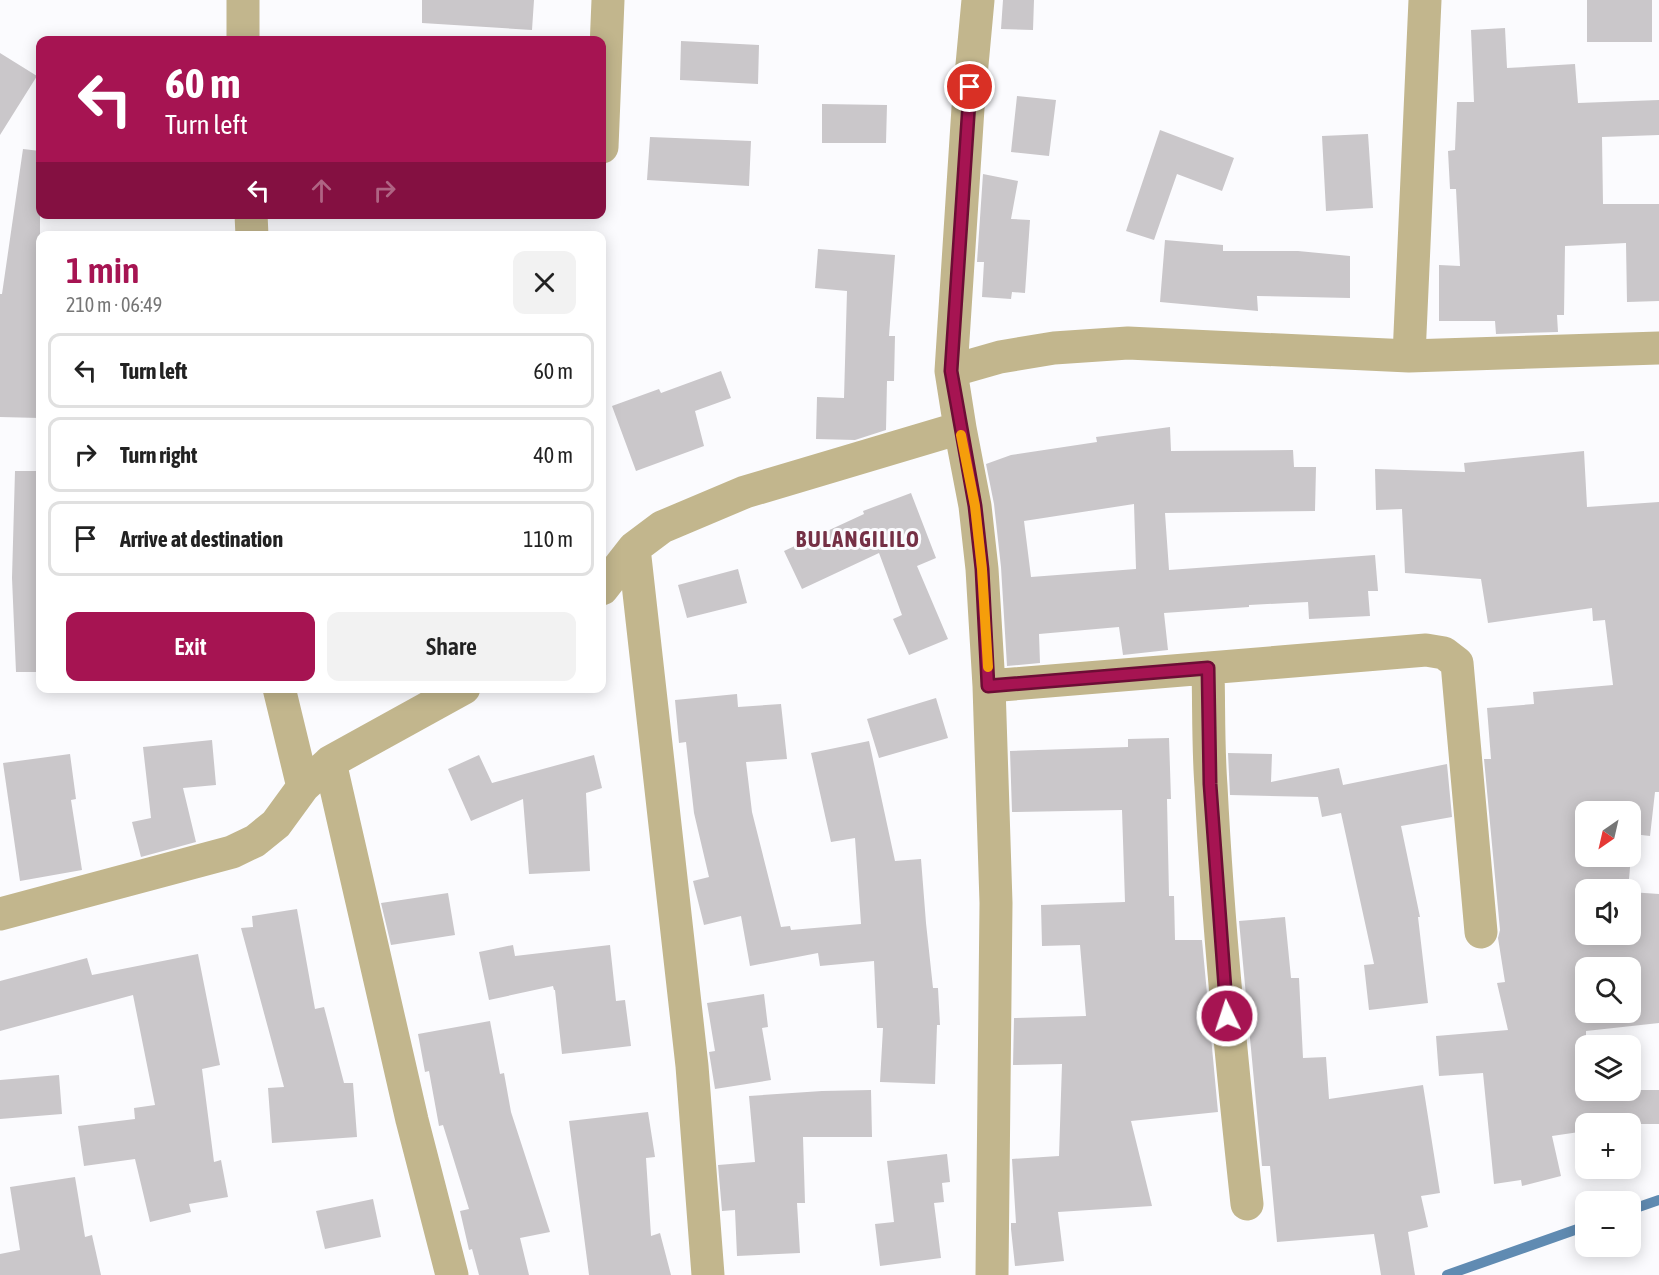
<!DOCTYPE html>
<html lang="en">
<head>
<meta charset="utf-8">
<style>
  :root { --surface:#fff; --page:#f2f2f2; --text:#222; --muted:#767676; --line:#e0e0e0; --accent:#a61452 }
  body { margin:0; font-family:"Asap Condensed",sans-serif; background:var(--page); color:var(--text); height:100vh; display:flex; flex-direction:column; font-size:22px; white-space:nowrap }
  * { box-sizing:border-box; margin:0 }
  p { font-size:20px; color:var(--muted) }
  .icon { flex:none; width:33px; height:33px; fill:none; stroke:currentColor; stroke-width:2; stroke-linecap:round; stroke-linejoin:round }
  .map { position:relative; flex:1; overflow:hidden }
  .details { position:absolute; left:36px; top:231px; width:570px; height:462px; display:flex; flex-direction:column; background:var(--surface); border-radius:12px; box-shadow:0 3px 15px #0003 }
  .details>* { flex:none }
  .top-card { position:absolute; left:36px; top:36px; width:570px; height:183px; border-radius:12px; box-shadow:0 3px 15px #0003; background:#a61452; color:#fff; overflow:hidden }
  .needle { width:39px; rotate:214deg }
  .controls { position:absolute; left:1575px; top:801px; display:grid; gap:12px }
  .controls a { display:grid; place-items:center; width:66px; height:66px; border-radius:12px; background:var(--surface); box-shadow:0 3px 15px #0003; font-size:30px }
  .pin { position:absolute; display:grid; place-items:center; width:51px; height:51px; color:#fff; margin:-26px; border:3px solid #fff; border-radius:50%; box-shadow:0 2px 6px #0007 }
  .me { position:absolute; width:66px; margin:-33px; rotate:356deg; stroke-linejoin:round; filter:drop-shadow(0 0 4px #0008) }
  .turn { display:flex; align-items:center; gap:21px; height:126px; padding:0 30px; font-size:27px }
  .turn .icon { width:78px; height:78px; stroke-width:2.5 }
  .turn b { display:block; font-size:42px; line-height:51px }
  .lanes { display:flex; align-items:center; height:57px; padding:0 30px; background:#0003; justify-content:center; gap:30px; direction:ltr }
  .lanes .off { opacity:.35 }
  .round { display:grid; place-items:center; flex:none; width:63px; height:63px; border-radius:12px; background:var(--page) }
  .head { display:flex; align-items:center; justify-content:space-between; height:102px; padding:0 30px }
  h1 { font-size:36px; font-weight:600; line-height:45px; color:var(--accent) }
  .button { display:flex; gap:12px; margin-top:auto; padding:12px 30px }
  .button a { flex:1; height:69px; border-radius:12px; background:var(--accent); color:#fff; font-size:24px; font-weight:600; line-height:69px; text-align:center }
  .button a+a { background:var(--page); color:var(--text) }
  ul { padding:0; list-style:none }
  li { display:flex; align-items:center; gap:18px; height:75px; margin:0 12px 9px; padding:0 18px; border:3px solid var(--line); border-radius:12px }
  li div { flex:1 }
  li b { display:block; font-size:22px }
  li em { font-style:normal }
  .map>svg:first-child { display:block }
</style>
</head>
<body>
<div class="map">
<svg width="1659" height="1275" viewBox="0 0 1659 1275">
  <rect width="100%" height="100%" fill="#fbfbfe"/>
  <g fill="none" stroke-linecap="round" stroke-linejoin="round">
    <path stroke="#608bb2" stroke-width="10" d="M 1630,1210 L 1659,1200
      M 1447,1275 L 1586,1226"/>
  </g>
  <path fill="#cac7ca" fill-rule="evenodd" d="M 422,0 L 534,0 L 532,30 L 422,23 Z
    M 1003,0 L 1034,0 L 1033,30 L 1001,29 Z
    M 1587,0 L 1652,0 L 1652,42 L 1587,42 Z
    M 1505,28 L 1507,68 L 1575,64 L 1578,103 L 1659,100 L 1659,135 L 1602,137 L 1603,204 L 1659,204 L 1659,301 L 1627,302 L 1626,243 L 1565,246 L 1564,315 L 1557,315 L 1558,332 L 1496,334 L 1495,321 L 1439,321 L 1439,265 L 1460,266 L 1456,189 L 1450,189 L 1448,151 L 1455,150 L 1457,102 L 1474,102 L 1471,30 Z
    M 681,41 L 759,45 L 758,84 L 680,80 Z
    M 0,53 L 37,76 L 0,135 Z
    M 1017,96 L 1056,100 L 1049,156 L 1011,152 Z
    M 822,104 L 887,105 L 886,143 L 822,143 Z
    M 1160,130 L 1234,158 L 1222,191 L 1177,174 L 1154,240 L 1126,231 Z
    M 1368,134 L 1373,208 L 1326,211 L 1322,136 Z
    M 650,137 L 751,141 L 749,186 L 647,180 Z
    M 23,149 L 40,151 L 40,418 L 0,417 L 0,294 L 2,294 Z
    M 983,174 L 1018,181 L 1011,219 L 1030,220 L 1025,293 L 1012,292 L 1011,299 L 982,297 L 984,262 L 977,262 Z
    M 1165,240 L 1223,245 L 1223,251 L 1298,251 L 1350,256 L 1350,298 L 1257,296 L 1258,311 L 1160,302 Z
    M 818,249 L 895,255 L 889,336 L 895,336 L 894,381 L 887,381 L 886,430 L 855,440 L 816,439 L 817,397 L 844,398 L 847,291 L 815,288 Z
    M 721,371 L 731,398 L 695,411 L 704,446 L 636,471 L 612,406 L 659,389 L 661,393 Z
    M 1170,427 L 1171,451 L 1293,450 L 1294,467 L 1316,467 L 1315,511 L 1165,513 L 1169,570 L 1375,555 L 1378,591 L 1368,591 L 1370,616 L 1309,619 L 1308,602 L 1249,605 L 1249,607 L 1164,613 L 1168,650 L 1123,655 L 1119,627 L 1039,634 L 1040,663 L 1007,666 L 1001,567 L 994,504 L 986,464 L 1011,455 L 1097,442 L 1096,437 ZM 1134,504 L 1136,569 L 1031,577 L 1024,521 Z
    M 1584,451 L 1587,507 L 1659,502 L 1659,792 L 1655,792 L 1650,836 L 1633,834 L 1628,890 L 1586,890 L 1586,934 L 1630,934 L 1630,892 L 1659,894 L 1659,1023 L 1586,1031 L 1586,1090 L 1659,1090 L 1659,1124 L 1586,1124 L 1586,1131 L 1552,1136 L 1561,1176 L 1522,1186 L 1521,1180 L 1494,1184 L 1483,1073 L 1439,1076 L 1436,1036 L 1508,1030 L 1497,983 L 1505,982 L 1498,938 L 1500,930 L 1484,759 L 1491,759 L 1487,708 L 1534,704 L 1533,692 L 1613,685 L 1605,620 L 1593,621 L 1592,608 L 1488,623 L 1481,579 L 1405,573 L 1402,509 L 1376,510 L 1375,469 L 1465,472 L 1464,463 ZM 1586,812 L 1630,812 L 1630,856 L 1586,856 ZM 1586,968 L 1630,968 L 1630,1012 L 1586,1012 Z
    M 15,471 L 40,471 L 40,672 L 16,672 L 12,578 Z
    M 911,493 L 936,558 L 917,566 L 948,639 L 909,655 L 893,619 L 902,615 L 879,553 L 802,589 L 784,551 L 864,514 L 863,511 Z
    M 738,569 L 747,603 L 687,618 L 678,585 Z
    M 737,694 L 738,707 L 781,704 L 787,759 L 746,762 L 752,812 L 781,927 L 790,926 L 791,930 L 861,924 L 855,838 L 831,842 L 811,753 L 869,741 L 895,861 L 921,859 L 926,923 L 933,988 L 938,988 L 940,1025 L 937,1025 L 935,1084 L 880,1082 L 883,1028 L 877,1028 L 874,961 L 820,966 L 818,953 L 750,966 L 741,916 L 704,925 L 693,881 L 709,877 L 694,813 L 686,742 L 679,743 L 675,700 Z
    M 936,698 L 948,738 L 879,758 L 867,719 Z
    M 1169,738 L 1171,799 L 1167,799 L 1169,896 L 1174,896 L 1175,940 L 1202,940 L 1218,1112 L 1131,1121 L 1152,1206 L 1058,1212 L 1064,1261 L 1015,1266 L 1011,1229 L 1011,1223 L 1016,1223 L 1012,1159 L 1059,1156 L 1062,1064 L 1013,1065 L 1014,1018 L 1086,1016 L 1080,945 L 1042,946 L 1041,905 L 1125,902 L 1122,810 L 1012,812 L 1010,751 L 1128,747 L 1128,739 Z
    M 212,740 L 216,785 L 183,788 L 196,842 L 141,857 L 132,822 L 151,818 L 143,747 Z
    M 1228,753 L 1272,754 L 1271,782 L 1339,768 L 1343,785 L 1447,764 L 1452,817 L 1401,826 L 1420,917 L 1418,917 L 1428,1003 L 1369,1010 L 1364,965 L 1374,964 L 1341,813 L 1322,817 L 1318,797 L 1230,795 Z
    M 70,754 L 76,799 L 71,800 L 82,870 L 20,881 L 3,763 Z
    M 479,755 L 492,783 L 594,755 L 602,788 L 586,793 L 590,871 L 529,874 L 523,799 L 471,821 L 448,769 Z
    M 448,893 L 455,935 L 391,945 L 381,903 Z
    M 297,909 L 315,1009 L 324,1007 L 344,1083 L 353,1083 L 357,1137 L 272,1143 L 268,1088 L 284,1087 L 241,928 L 253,927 L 252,916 Z
    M 1285,917 L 1291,978 L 1299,978 L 1303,1058 L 1326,1057 L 1329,1099 L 1423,1085 L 1440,1193 L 1421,1196 L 1428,1227 L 1408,1232 L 1415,1275 L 1381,1275 L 1374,1234 L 1277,1242 L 1270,1166 L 1262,1166 L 1239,921 Z
    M 513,945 L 515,956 L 610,945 L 616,1001 L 625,1000 L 631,1046 L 562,1054 L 555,990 L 554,990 L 553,986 L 489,1000 L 479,952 Z
    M 198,954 L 220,1065 L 202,1069 L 214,1162 L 221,1160 L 228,1197 L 189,1204 L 191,1212 L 150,1222 L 135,1159 L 84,1166 L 78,1126 L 135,1119 L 134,1108 L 155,1105 L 133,995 L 0,1031 L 0,981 L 87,958 L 92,975 Z
    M 764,994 L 768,1027 L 762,1028 L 771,1080 L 715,1089 L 709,1052 L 715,1051 L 707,1003 Z
    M 490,1021 L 500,1074 L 504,1073 L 511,1112 L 550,1232 L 520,1238 L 529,1275 L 479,1275 L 472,1249 L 469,1250 L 460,1211 L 469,1209 L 443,1125 L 439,1126 L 429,1071 L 425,1072 L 418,1034 Z
    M 59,1075 L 62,1114 L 0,1119 L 0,1080 Z
    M 871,1090 L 872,1137 L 803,1137 L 805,1203 L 797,1203 L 800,1253 L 737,1256 L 735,1210 L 722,1211 L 718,1165 L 755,1162 L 749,1096 L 822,1091 Z
    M 648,1112 L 655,1157 L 646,1158 L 651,1236 L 660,1233 L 671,1275 L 589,1275 L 569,1121 Z
    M 947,1154 L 950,1182 L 942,1183 L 944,1202 L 934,1203 L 941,1258 L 880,1266 L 875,1224 L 894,1222 L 887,1161 Z
    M 75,1177 L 85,1237 L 92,1235 L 101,1275 L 0,1275 L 0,1254 L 20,1250 L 10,1187 Z
    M 373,1199 L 381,1237 L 325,1249 L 316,1211 Z"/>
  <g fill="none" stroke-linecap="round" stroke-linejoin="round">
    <path stroke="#c2b68d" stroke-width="33" d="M 243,40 L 243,0
      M 602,147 L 608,0
      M 251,214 L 252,236
      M 1409,356 L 1425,0
      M 951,371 L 968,108 L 978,0
      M 960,428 L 975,506 L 982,569 L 989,686 L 996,903 L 992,1275
      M 634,548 L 692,1066 L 708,1275
      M 602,589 L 634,548 L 662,527 L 745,492 L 960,428 L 951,371 L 1000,357 L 1054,348 L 1128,343 L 1409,356 L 1659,348
      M 1208,668 C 1209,707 1208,747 1211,786 C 1218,926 1232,1065 1247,1204
      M 989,686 L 1426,650 L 1444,653 L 1457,663 L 1481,932
      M 279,688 L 303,787
      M 330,762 L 412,1120 L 452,1275
      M 0,914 L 232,852 L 255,841 L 276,824 L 303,787 L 330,762 L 464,688"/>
  </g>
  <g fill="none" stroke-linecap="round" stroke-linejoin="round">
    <g stroke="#6c0d35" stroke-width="15">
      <path id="route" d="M 970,87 L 951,371 L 975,506 L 982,569 L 988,686 L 1208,668 L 1210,784 L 1227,1016"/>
    </g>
    <use href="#route" stroke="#a61452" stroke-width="10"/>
    <path stroke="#f59e0b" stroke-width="10" d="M 961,435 L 975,506 L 982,569 L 988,667"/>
  </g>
  <g text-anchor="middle" stroke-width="6" stroke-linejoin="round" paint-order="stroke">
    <g font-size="22" font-weight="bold" letter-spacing="1.5" fill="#753045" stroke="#fbfbfe">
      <text x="858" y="547">BULANGILILO</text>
    </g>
  </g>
</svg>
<div class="controls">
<a><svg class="needle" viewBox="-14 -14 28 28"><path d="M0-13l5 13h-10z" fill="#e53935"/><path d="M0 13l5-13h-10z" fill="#767676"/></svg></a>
<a><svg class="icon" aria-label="sound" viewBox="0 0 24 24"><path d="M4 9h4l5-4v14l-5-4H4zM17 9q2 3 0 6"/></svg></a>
<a><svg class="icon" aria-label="search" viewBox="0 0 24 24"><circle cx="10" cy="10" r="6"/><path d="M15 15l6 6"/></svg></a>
<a><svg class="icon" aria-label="layers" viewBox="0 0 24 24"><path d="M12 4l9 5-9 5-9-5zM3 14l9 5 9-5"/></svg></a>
<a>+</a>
<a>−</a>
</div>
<div class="pin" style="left:970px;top:87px;background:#d93025"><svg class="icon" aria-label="arrive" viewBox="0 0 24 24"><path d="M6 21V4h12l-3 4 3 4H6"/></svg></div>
<svg class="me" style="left:1227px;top:1016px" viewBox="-20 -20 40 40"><circle r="17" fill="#a61452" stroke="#fff" stroke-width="3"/><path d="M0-11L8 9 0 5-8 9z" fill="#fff"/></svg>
<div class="top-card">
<div class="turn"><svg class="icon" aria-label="left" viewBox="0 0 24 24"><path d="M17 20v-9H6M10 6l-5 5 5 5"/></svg><div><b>60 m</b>Turn left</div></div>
<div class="lanes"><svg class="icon" aria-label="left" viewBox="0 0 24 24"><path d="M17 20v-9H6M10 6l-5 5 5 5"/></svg><svg class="icon off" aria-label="ahead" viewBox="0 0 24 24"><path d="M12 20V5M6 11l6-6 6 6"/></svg><svg class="icon off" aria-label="right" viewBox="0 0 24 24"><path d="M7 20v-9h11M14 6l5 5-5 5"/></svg></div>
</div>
<section class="details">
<div class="head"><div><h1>1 min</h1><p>210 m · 06:49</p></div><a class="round"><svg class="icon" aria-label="close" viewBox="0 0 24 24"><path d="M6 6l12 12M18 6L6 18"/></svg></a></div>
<ul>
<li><svg class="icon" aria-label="left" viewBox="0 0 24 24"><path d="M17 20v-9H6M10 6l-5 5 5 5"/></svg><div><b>Turn left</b></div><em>60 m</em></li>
<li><svg class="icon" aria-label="right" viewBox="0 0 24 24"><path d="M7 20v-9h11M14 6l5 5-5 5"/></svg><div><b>Turn right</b></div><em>40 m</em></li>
<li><svg class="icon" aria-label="arrive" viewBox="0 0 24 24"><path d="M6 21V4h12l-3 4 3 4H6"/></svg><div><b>Arrive at destination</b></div><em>110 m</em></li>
</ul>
<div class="button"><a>Exit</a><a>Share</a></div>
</section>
</div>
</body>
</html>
